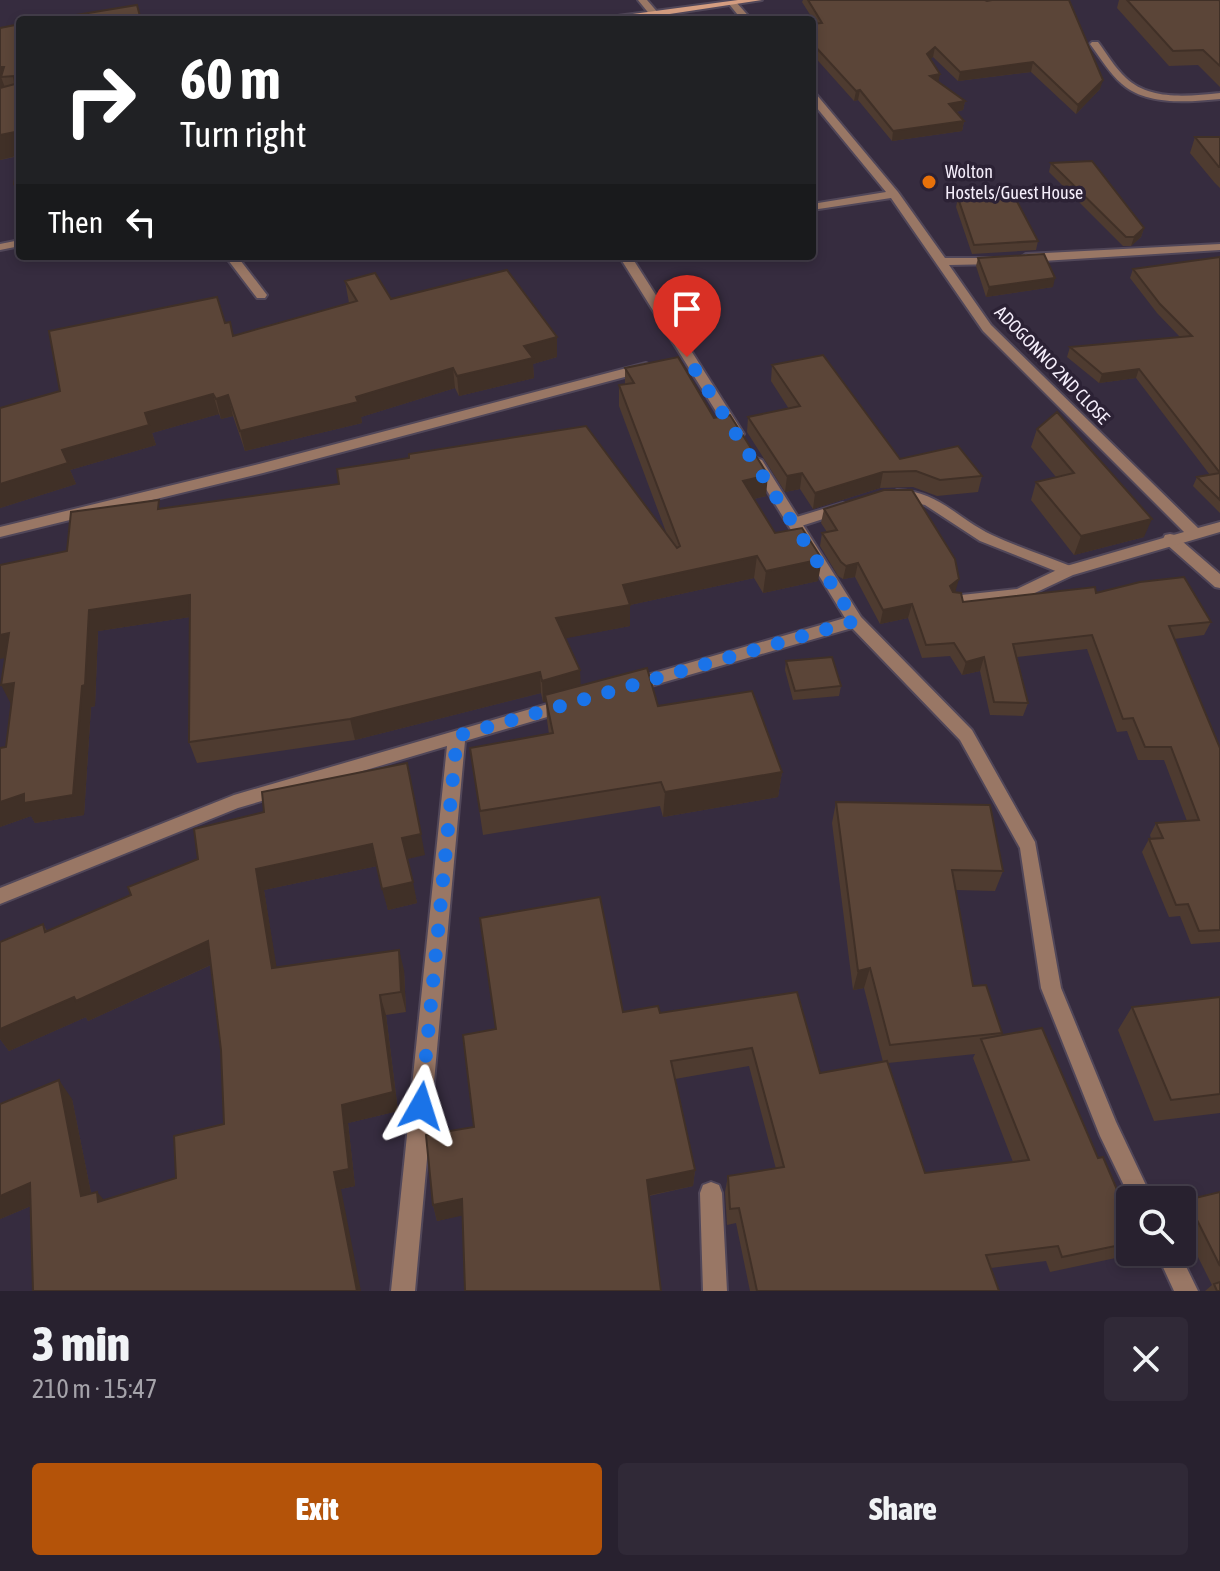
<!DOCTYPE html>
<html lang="en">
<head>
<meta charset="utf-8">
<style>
  :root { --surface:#28212f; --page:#302937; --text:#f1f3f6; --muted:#a5a3aa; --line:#443e4b; --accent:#b45309 }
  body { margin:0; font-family:"Asap Condensed",sans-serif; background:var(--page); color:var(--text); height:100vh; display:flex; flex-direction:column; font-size:30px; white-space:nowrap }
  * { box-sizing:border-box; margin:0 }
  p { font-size:26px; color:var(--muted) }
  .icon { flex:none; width:44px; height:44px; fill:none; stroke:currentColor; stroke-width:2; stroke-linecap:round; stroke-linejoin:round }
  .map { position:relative; height:1291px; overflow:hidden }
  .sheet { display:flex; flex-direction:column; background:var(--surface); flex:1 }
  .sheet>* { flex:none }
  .guide { position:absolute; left:16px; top:16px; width:800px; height:244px; border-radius:8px; box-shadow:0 4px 12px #0003,0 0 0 2px var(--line); background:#202124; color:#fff; overflow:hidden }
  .controls { position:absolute; left:1116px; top:1186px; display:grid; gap:16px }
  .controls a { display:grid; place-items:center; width:80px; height:80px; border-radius:8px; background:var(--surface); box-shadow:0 4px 12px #0003,0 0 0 2px var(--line); font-size:40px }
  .pin { position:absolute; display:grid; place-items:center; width:68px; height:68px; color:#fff; margin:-82px -34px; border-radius:50% 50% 50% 0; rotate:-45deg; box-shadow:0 0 8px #0007 }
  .pin .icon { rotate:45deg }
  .me { position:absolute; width:88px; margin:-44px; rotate:6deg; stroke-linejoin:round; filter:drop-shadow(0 0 6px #0008) }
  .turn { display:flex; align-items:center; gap:28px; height:168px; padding:0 32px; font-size:36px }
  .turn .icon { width:104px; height:104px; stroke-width:2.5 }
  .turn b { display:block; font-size:56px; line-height:68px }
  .then { display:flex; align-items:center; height:76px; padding:0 32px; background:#0003; gap:16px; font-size:30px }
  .round { display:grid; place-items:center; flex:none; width:84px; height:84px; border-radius:8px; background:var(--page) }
  .headline { display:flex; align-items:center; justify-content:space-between; height:136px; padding:0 32px }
  h1 { font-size:48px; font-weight:800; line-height:60px }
  .cta { display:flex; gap:16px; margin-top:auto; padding:16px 32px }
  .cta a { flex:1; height:92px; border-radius:8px; background:var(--accent); color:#fff; font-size:32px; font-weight:800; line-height:92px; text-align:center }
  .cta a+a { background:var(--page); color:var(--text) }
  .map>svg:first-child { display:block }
</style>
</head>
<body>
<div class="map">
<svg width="1220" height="1291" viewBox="0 0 1220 1291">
  <rect width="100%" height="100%" fill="#362c3f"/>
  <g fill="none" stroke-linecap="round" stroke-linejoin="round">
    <g stroke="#514759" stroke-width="4">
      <path id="lane" d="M 225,256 L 237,256 L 267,295 L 265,298 L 257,298 Z
        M 897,490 C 939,491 956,518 992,535 C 1018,547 1046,556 1073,567 L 1076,571 L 1068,576 L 980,541 L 925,505 L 892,498 L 890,495 L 892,492 Z
        M 843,503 L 850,508 L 848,511 L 795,528 L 788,523 L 790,519 Z
        M 1170,534 L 1175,535 L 1220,574 L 1220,588 L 1215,587 L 1165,543 L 1163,539 L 1165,535 Z"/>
    </g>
    <g stroke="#514759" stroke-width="4">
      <path id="street" d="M 638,0 L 647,0 L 659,14 L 657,16 L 651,16 Z
        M 730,2 L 736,2 L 752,20 L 742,20 L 729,4 Z
        M 1092,42 L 1098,42 C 1107,54 1115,68 1126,78 C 1150,101 1190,96 1220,93 L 1220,99 C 1189,102 1147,106 1122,84 C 1109,73 1100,57 1090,44 Z
        M 812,93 L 816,94 L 898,192 L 945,258 L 1003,258 L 1005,260 L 999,264 L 949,265 L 991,325 L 1198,528 L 1220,522 L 1220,532 L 1073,575 L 1020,600 L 952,604 L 949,600 L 952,596 L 1017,589 L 1063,567 L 1184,532 L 983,331 L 891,198 L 812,210 L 812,204 L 886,192 L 812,102 Z
        M 20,240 L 20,246 L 0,250 L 0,244 Z
        M 1220,244 L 1220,250 L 1026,262 L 1020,258 L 1026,254 Z
        M 619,256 L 631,256 L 744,434 L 742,437 L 732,437 Z
        M 646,363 L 652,367 L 651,370 L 263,473 L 0,537 L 0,527 L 263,463 Z
        M 757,458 L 762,460 L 861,617 L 972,730 L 1035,842 L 1061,988 L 1116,1122 L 1153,1200 L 1131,1200 L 1100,1136 L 1041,988 L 1020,848 L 960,740 L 852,628 L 630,692 L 624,690 L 622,686 L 624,682 L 630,680 L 845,618 L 750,463 Z
        M 565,699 L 571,700 L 573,705 L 571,710 L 465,741 L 415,1291 L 391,1291 L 447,746 L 238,808 L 0,904 L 0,888 L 234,795 Z
        M 711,1182 L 719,1185 L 722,1193 L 727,1291 L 703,1291 L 700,1193 L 703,1185 Z
        M 1156,1252 L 1179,1252 L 1198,1291 L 1174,1291 Z"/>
    </g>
    <g stroke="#514759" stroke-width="4">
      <path id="secondary" d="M 738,0 L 762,0 L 630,20 L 605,20 L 610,17 Z"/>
    </g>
    <use href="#lane" fill="#997765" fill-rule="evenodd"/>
    <use href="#street" fill="#997765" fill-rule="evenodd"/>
    <use href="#secondary" fill="#d49d81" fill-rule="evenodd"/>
  </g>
  <path fill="#4e3b30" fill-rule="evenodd" d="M 803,0 L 985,0 L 1100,89 L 1076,114 L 1031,72 L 958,81 L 933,57 L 930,59 L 938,81 L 965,101 L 963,110 L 956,112 L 964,121 L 962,131 L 892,141 L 858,100 L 854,101 L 812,54 L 812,24 L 816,24 L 802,2 Z
    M 1119,0 L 1219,0 L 1220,1 L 1220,87 L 1198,65 L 1169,66 L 1117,8 Z
    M 20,24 L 20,200 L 14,184 L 19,156 L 0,160 L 0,28 Z
    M 1195,137 L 1220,137 L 1220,188 L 1214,182 L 1190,153 Z
    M 1051,163 L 1144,228 L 1141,237 L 1131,246 L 1123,246 L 1049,172 Z
    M 958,198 L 1038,241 L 1036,250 L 972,254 L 956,207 Z
    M 1220,257 L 1220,513 L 1193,486 L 1197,477 L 1210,475 L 1136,378 L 1099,383 L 1067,357 L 1070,347 L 1180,337 L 1157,313 L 1130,278 L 1133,269 Z
    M 978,258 L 1053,287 L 986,297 L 976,266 Z
    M 345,281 L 557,357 L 533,364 L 534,378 L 459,396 L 455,388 L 361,417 L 362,423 L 245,451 L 233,416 L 221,419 L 219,414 L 152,433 L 156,445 L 70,470 L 76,484 L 0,508 L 60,391 L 225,323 L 234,336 L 349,303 Z
    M 772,365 L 900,459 L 982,476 L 978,492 L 937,496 L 913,487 L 880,488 L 813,509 L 800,489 L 785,492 L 747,432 L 748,417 L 789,409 L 771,381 Z
    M 625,368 L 714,418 L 766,496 L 754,499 L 775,533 L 818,581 L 763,593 L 754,578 L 630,605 L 630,626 L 565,638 L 580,686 L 658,706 L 782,772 L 778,797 L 663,817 L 660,806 L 483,835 L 470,748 L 549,734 L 547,720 L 546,702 L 543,702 L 541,693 L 355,740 L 197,763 L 189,742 L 190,617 L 98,631 L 95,706 L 91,707 L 84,815 L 35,823 L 31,816 L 0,827 L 0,748 L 6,747 L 67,551 L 162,509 L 666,532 L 619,406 L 619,385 L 625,384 Z
    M 1037,429 L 1144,537 L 1074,555 L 1031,500 L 1036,482 L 1056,477 L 1031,447 Z
    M 824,509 L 955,592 L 963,602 L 1096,593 L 1211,622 L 1204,635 L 1174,639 L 1220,748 L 1220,942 L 1191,944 L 1180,916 L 1169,917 L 1142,852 L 1149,839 L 1151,839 L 1150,835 L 1156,823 L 1187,821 L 1164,760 L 1138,760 L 1127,731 L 1117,732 L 1087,649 L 1017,657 L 1028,703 L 1023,716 L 990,715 L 980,671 L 962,675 L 950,656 L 922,658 L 908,618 L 880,624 L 855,577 L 843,579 L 838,576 L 820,546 L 822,533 L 827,532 L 821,523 Z
    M 786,661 L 841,686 L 839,696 L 793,700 L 785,670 Z
    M 836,802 L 1003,871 L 995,891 L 956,890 L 973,986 L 1002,1033 L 1001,1036 L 1098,1158 L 1130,1220 L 1130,1251 L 1125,1256 L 1050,1272 L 1046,1261 L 991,1268 L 999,1291 L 750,1291 L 736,1223 L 727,1225 L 725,1192 L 728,1176 L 776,1169 L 749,1066 L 675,1079 L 695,1170 L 693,1186 L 649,1196 L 462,1215 L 437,1221 L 433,1205 L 474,1127 L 623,1012 L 660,1013 L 820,1073 L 883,1062 L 864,988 L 853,990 L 832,823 ZM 975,1054 L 973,1058 L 1013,1162 L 925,1173 L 888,1063 Z
    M 425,855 L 407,859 L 417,903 L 388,910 L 377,866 L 264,890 L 276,967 L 404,970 L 406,1012 L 386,1015 L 398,1111 L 348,1123 L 355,1186 L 341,1189 L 31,1206 L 0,1219 L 0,1104 L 72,1099 L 91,1193 L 104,1200 L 176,1178 L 224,1124 L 221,1050 L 211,965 L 88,1021 L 86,1017 L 9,1051 L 0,1039 L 0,942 L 43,924 L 47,931 Z
    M 1220,997 L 1220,1113 L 1154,1121 L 1118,1030 L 1132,1007 Z
    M 1220,1192 L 1220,1291 L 1205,1291 L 1212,1285 L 1182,1225 L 1182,1206 L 1187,1200 Z"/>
  <path fill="#403027" d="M 935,47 L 933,57 L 925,63 L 927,54 Z
    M 1033,62 L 1031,72 L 958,81 L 960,72 Z
    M 0,67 L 4,67 L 1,77 L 6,90 L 0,90 Z
    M 940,74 L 938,84 L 930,76 Z
    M 1103,80 L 1100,89 L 1076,114 L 1078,105 Z
    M 860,90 L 858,100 L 854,101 L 856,91 Z
    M 965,101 L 963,110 L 948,114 L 949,104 Z
    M 964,121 L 962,131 L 892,141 L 893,131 Z
    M 20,131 L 20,155 L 0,160 L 0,135 Z
    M 1144,228 L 1141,237 L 1131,246 L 1134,237 Z
    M 1055,278 L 1053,287 L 986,297 L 989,287 Z
    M 557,337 L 557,357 L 533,364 L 534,378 L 459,396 L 457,376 L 524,346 Z
    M 453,368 L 455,388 L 361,417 L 362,423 L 245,451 L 240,431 Z
    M 1139,369 L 1136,378 L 1099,383 L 1102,374 Z
    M 213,394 L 219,414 L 152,433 L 156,445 L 70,470 L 76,484 L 0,508 L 0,484 L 62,450 L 145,413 Z
    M 228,395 L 233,416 L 221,419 L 216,399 Z
    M 883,472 L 880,488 L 813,509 L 815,493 Z
    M 802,473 L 800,489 L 785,492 L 787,476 Z
    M 768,475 L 766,496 L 741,502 L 743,481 Z
    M 1152,519 L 1144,537 L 1074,555 L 1081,536 Z
    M 757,556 L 754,578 L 630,605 L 630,626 L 557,640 L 556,618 L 623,585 Z
    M 822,559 L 818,581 L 763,593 L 766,571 Z
    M 858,563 L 855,577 L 843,579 L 846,566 Z
    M 959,579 L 955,593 L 946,600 L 950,586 Z
    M 190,595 L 197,616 L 98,631 L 95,706 L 91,707 L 84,815 L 35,823 L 31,816 L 0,827 L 0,802 L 82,686 L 89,610 Z
    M 912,604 L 908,618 L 880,624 L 883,610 Z
    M 9,633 L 20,655 L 0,659 L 0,635 Z
    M 984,657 L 980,671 L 962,675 L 966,662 Z
    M 580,670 L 581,692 L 545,695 L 546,702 L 543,702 L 542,681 Z
    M 540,672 L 541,693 L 355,740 L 350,719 Z
    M 14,683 L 12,706 L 1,685 Z
    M 782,772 L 778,797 L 663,817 L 665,792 Z
    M 421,834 L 425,855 L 407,859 L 402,838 Z
    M 372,844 L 377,866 L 264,890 L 280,988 L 272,968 L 256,869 Z
    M 413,882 L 417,903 L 388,910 L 382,889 Z
    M 208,941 L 217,962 L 88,1021 L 86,1017 L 9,1051 L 0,1039 L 0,1029 Z
    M 399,950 L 404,970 L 406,1012 L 401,992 Z
    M 870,968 L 864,988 L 853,990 L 858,971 Z
    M 380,995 L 386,1015 L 398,1111 L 348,1123 L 355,1186 L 341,1189 L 361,1291 L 357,1291 L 334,1172 L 342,1105 Z
    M 59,1080 L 72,1099 L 95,1213 L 81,1196 Z
    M 695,1170 L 693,1186 L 646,1196 L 647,1180 Z
    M 30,1183 L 45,1200 L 0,1219 L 0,1196 Z
    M 97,1192 L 111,1208 L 98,1202 Z
    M 462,1199 L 465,1215 L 437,1221 L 433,1205 Z"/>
  <path fill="#5b4538" stroke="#403027" stroke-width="2" d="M 808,0 L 985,0 L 987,1 L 992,0 L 1069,0 L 1103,80 L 1078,105 L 1033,62 L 960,72 L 935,47 L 927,54 L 940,74 L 930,76 L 965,101 L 949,104 L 964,121 L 893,131 L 860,90 L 856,91 L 812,43 L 812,24 L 822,23 Z
    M 1127,0 L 1219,0 L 1220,1 L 1220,66 L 1203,50 L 1173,51 Z
    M 137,5 L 141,20 L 46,20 Z
    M 20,24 L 20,131 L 0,135 L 0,88 L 15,84 L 14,76 L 1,77 L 4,67 L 0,67 L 0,28 Z
    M 1195,137 L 1220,137 L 1220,167 L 1219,167 Z
    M 20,149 L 20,194 L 14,184 Z
    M 1092,161 L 1144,228 L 1134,237 L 1126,237 L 1051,163 Z
    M 1012,192 L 1038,241 L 974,245 L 958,198 Z
    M 1044,254 L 1055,278 L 989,287 L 978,258 Z
    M 1220,257 L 1220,500 L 1197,477 L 1220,473 L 1139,369 L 1102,374 L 1070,347 L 1192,336 L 1160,304 L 1133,269 Z
    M 507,270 L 557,337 L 524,346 L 533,358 L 457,376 L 453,368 L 356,397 L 358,402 L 240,431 L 228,395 L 216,399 L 213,394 L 145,413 L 149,425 L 62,450 L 68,463 L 0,484 L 0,408 L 60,391 L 49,331 L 217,297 L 225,323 L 230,322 L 233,336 L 357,301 L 345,281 L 375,273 L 391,299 Z
    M 823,355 L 900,459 L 958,446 L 982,476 L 940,480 L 916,471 L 883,472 L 815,493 L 802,473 L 787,476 L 748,417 L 800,406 L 772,365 Z
    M 678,357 L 714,418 L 730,415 L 768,475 L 743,481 L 775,533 L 802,528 L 822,559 L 766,571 L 757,556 L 623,585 L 630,605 L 556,618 L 580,670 L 542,681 L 540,672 L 350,719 L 189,742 L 190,595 L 89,610 L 85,685 L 82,686 L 73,795 L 24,803 L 24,794 L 0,802 L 0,748 L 6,747 L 14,683 L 1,685 L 9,633 L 0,635 L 0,565 L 67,551 L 71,512 L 159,500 L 158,509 L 339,484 L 337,469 L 409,458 L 409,454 L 586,426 L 677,548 L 680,546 L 619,385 L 634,383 L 625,368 Z
    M 1057,412 L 1152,519 L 1081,536 L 1036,482 L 1074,473 L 1037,429 Z
    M 884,490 L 912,490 L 955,559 L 959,579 L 950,586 L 953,592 L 961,593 L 963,602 L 1095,587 L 1096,593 L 1140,582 L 1184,577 L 1211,622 L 1169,626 L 1220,748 L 1220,930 L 1199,931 L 1188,904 L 1176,905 L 1149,839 L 1163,838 L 1156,823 L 1199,820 L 1171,747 L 1145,747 L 1133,718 L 1123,719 L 1092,635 L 1013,644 L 1028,703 L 994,702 L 984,657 L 966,662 L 954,643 L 926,645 L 912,604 L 883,610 L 858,563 L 846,566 L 841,562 L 822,533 L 837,530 L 824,509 Z
    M 832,657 L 841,686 L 795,691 L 786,661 Z
    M 647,668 L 658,706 L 752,691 L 782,772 L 665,792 L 661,782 L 480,811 L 470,748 L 553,733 L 545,695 Z
    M 407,763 L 421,834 L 402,838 L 413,882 L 382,889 L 372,844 L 256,869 L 272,968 L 399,950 L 401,992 L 380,995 L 393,1092 L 342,1105 L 349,1169 L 334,1172 L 357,1291 L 33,1291 L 30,1183 L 0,1196 L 0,1104 L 59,1080 L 81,1196 L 97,1192 L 98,1202 L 176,1178 L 174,1136 L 224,1124 L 221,1050 L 208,941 L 76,1001 L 74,997 L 0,1029 L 0,942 L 43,924 L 45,932 L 131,895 L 128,887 L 198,859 L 194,829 L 264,812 L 262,792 Z
    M 836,802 L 990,805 L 1003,871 L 952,870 L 973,986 L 986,985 L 1002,1033 L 890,1045 L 870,968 L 858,971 Z
    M 600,897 L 623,1012 L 658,1006 L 660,1013 L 797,992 L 820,1073 L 887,1061 L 925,1173 L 1029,1160 L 981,1039 L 1042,1028 L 1098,1158 L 1103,1157 L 1130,1220 L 1130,1243 L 1062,1257 L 1058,1246 L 986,1255 L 999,1291 L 757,1291 L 739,1208 L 730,1209 L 728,1176 L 784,1167 L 752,1048 L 671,1061 L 695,1170 L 647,1180 L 661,1291 L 465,1291 L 462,1199 L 433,1205 L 426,1135 L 474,1127 L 463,1035 L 496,1029 L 480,918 Z
    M 1220,997 L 1220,1094 L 1171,1100 L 1132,1007 Z
    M 1220,1192 L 1220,1266 L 1187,1200 Z
    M 1220,1282 L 1220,1291 L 1217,1291 L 1214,1284 Z"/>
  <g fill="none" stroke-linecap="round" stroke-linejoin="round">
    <path stroke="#1a73e8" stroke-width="14" stroke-dasharray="0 25.2" d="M 421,1106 L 457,736 L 855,621 L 687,357"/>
  </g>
  <circle fill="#e8710a" stroke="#2c2235" stroke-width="3" cx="929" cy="182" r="8"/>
  <g text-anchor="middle" stroke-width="7" stroke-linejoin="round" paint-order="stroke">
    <g font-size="18" fill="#f5eefb" stroke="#2c2235" text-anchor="start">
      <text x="945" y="178">Wolton<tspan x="945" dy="21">Hostels/Guest House</tspan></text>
    </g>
    <g font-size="18" fill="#f5eefb" stroke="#2c2235">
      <text transform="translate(1052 365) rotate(46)" y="6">ADOGONNO 2ND CLOSE</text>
    </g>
  </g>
</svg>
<div class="controls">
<a><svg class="icon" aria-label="search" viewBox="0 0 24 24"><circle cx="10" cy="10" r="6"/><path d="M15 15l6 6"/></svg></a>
</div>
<div class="pin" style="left:687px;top:357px;background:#d93025"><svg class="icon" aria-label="arrive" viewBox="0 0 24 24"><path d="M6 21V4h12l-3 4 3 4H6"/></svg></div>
<svg class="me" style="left:421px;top:1106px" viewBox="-20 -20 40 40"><path d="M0-17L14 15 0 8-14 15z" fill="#1a73e8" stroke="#fff" stroke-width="4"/></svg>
<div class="guide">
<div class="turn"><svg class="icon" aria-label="right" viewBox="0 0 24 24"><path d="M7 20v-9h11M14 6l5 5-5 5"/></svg><div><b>60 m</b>Turn right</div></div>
<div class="then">Then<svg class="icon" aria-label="left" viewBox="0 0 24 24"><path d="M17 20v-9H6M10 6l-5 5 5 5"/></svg></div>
</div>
</div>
<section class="sheet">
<div class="headline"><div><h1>3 min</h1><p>210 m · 15:47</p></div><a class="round"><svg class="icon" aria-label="close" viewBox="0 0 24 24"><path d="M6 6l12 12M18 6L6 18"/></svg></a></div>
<div class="cta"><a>Exit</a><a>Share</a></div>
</section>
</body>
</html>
